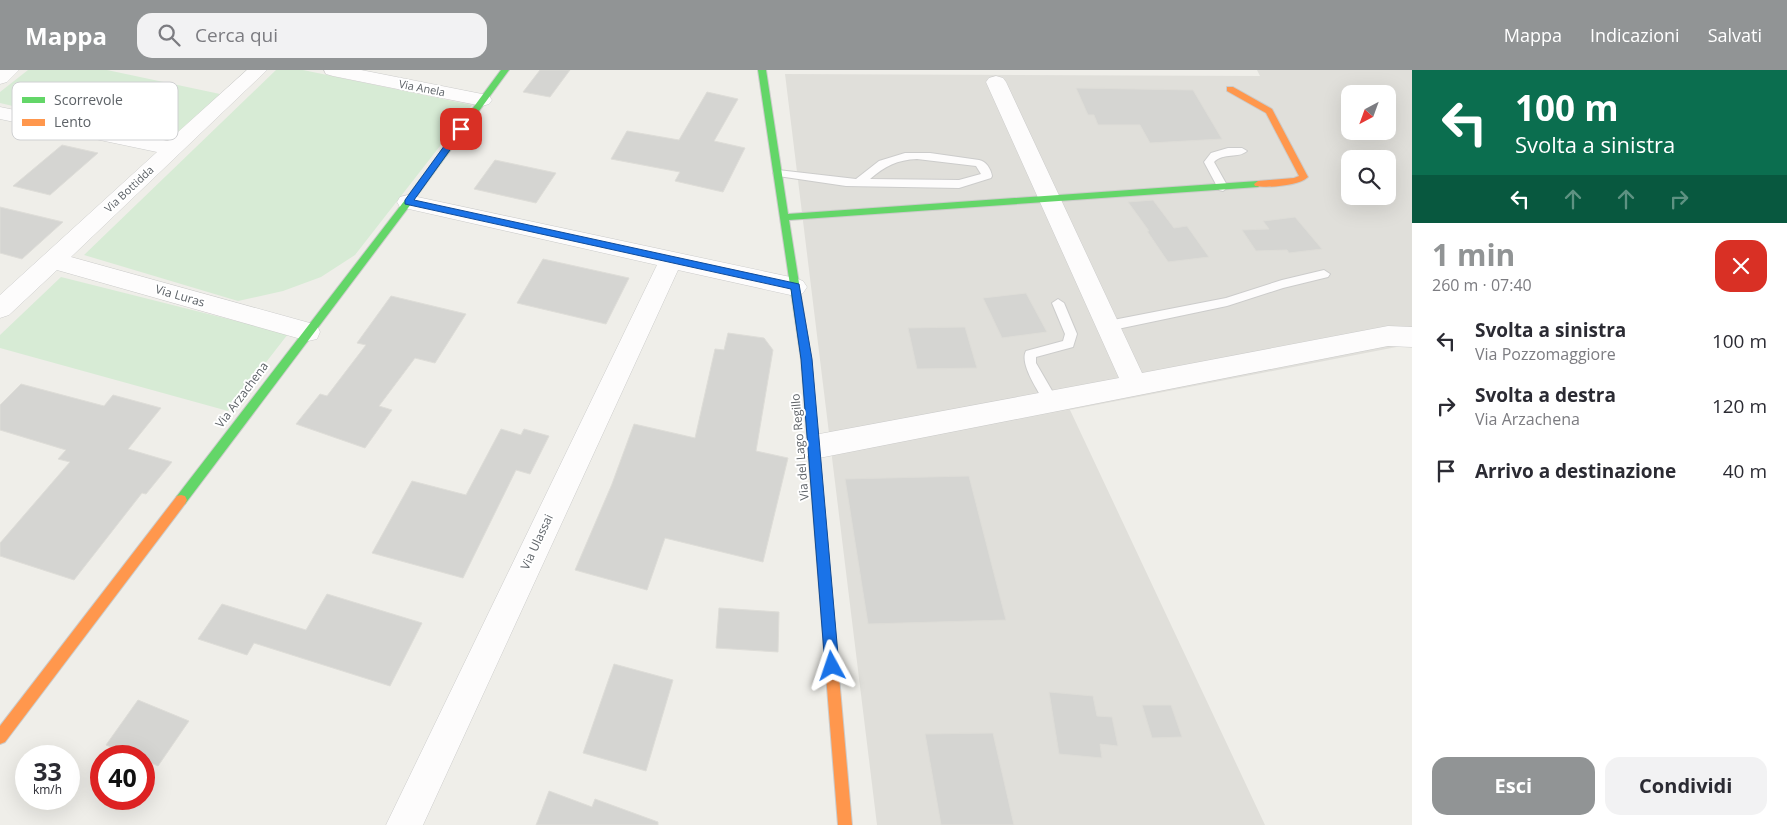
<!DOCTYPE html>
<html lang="it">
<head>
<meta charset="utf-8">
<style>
  :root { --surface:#fff; --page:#f2f2f3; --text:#2b2b33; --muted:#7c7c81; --accent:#919495 }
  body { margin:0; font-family:"Open Sans",sans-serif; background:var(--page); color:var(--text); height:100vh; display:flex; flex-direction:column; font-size:19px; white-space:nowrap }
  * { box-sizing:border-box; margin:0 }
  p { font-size:16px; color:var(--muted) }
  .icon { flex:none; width:28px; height:28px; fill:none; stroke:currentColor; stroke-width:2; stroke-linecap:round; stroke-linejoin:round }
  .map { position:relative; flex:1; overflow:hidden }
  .panel { display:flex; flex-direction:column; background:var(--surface); width:375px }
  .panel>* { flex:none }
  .guide { background:#0b6e4f; color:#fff; overflow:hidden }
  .needle { width:32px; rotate:221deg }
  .tools { position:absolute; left:1341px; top:15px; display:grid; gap:10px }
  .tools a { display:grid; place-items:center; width:55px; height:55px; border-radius:10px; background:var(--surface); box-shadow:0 5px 20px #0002; font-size:25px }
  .speed { position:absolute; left:15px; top:675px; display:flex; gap:10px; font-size:25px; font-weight:700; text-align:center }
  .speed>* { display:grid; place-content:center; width:65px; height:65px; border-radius:50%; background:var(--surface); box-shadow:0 5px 20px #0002; line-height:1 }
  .speed small { font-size:12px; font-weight:400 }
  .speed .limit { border:8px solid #d22; background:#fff; color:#111 }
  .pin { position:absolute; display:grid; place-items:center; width:42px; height:42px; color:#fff; margin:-21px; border-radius:10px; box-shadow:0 2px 8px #0006 }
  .me { position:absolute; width:55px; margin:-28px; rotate:355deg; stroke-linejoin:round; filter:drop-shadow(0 0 4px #0008) }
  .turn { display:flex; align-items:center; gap:18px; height:105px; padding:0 20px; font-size:22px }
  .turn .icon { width:65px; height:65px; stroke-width:2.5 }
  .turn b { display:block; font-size:35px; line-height:42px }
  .lanes { display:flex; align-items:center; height:48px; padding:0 20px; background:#0003; justify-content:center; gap:25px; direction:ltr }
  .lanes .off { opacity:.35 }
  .round { display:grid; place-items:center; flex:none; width:52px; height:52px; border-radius:15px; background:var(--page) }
  .summary { display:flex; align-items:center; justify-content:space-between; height:85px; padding:0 20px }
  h1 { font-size:30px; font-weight:700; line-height:38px; color:var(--accent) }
  .cta { display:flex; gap:10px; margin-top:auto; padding:10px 20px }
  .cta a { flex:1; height:58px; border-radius:15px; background:var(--accent); color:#fff; font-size:20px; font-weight:700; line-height:58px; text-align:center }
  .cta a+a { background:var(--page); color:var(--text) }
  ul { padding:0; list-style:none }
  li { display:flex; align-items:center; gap:15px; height:65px; padding:0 20px }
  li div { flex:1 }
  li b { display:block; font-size:19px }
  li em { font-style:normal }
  header { display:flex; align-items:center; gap:30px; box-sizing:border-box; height:70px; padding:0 25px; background:var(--accent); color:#fff }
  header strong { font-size:24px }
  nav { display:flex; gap:28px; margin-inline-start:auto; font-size:18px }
  .search { width:350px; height:45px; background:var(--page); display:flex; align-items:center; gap:12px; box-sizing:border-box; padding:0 18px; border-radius:15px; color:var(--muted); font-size:19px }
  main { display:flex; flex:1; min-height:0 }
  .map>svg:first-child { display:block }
</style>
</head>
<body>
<header>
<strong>Mappa</strong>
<div class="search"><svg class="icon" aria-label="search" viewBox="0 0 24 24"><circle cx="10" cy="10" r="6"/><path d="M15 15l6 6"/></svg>Cerca qui</div>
<nav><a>Mappa</a><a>Indicazioni</a><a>Salvati</a></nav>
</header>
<main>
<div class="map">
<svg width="1412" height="755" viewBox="0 0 1412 755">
  <rect width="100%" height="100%" fill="#efeee9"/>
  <path fill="#e0dfda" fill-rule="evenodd" d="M 1257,0 L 1412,0 L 1412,274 L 1070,340 L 1265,755 L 877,755 L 785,4 L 1260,6 ZM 1350,24 L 1388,24 L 1388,61 L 1350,61 ZM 1350,89 L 1388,89 L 1388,126 L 1350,126 Z"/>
  <path fill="#d7ebd5" d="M 28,0 L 107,0 L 220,24 L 179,66 L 170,69 L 157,70 L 0,33 L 0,22 Z
    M 276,0 L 303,0 L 472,35 L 355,185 L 321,207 L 283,221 L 238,231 L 84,185 Z
    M 61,207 L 288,264 L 228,341 L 0,278 L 0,265 Z"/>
  <path fill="#d5d5d2" stroke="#deddd8" d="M 540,0 L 570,0 L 550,27 L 523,22 Z
    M 1076,18 L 1193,20 L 1222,69 L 1150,73 L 1140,55 L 1098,55 L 1094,45 L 1088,45 Z
    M 707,22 L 738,29 L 714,71 L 745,78 L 723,122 L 675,111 L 680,102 L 611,89 L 627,61 L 679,70 Z
    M 62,75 L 98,83 L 50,125 L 13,116 Z
    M 495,90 L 556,103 L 536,133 L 474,119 Z
    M 1153,130 L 1174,158 L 1187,156 L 1209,187 L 1168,192 L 1147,161 L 1149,161 L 1128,132 Z
    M 0,137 L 63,152 L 22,189 L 0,183 Z
    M 1295,147 L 1322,179 L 1289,183 L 1287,180 L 1256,181 L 1242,160 L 1269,159 L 1263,151 Z
    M 543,189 L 629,208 L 606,254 L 517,233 Z
    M 1026,223 L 1047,262 L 1002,268 L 983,228 Z
    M 391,226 L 466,244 L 435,293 L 415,288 L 379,336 L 392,340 L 365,378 L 296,354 L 320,324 L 327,326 L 366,275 L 357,273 Z
    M 965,257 L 977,298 L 917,299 L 908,258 Z
    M 728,263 L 764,268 L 773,280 L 756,381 L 788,388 L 763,492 L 665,468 L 647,520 L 575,500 L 612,414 L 634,354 L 695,368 L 715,279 L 724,280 Z
    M 21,314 L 104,336 L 113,325 L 161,338 L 128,379 L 172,392 L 146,424 L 142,423 L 74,510 L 0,486 L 0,473 L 70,392 L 58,389 L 66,380 L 0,360 L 0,335 Z
    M 501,359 L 521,365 L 524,359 L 549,366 L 530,404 L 516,400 L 463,508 L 372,483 L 412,411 L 466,425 Z
    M 969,406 L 1006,550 L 868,554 L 845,409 Z
    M 327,524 L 422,553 L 390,616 L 254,573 L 247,585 L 198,569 L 222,534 L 306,560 Z
    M 719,538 L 779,542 L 778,582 L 716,578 Z
    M 614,594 L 673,610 L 646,701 L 583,683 Z
    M 1049,622 L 1093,626 L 1097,646 L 1112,647 L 1118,676 L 1100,674 L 1102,688 L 1059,684 Z
    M 138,630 L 189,651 L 158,696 L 144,690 L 144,686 L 134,686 L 106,675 Z
    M 1142,635 L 1171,635 L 1182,667 L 1152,668 Z
    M 993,663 L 1014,755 L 941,755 L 925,664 Z
    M 549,721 L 592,737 L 595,729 L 658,752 L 658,755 L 536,755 Z"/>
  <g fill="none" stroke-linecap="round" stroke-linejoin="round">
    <g stroke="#cccccb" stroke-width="2">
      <path id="lane" d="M 1228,78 L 1242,78 L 1247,81 C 1238,89 1224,82 1214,92 L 1228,117 L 1223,121 L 1219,120 L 1204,92 L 1211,83 Z
        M 905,83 L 930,83 L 979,90 C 986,91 991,99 992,106 L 991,108 L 959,118 L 846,116 L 778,106 L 773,103 L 778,100 L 856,109 L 879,91 ZM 917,89 L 976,96 L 981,104 L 959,110 L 870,109 C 885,96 897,90 917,89 Z
        M 1324,200 L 1330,204 L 1328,207 L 1283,218 L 1227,236 L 1108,261 L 1104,259 L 1102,256 L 1104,253 L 1108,251 L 1226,228 L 1282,210 Z
        M 1058,229 L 1064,233 L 1077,264 L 1073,277 L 1036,287 L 1036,293 L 1058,331 L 1056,335 L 1051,336 L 1046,335 C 1039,322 1019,294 1026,281 L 1063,271 L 1065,264 L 1052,233 Z"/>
    </g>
    <g stroke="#cccccb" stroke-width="1">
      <path id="street" d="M 0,0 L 19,0 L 7,12 L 0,14 Z
        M 247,0 L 267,0 L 71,187 L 317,255 L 320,262 L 317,269 L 308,271 L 57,200 L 9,245 L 0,248 L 0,225 L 157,82 L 0,49 L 0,37 L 168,71 Z
        M 324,0 L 361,0 L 482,24 L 489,26 L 492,30 L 489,34 L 482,36 L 333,6 L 326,4 Z
        M 996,6 L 1003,8 L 1006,12 L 1142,303 L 1388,256 L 1412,257 L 1412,277 L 1388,276 L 814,389 L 804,385 L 800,377 L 804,369 L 814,365 L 1119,308 L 986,12 L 989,8 Z
        M 408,125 L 795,208 L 803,211 L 807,217 L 803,223 L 795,226 L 678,200 L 423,755 L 386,755 L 657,195 L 400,137 L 397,132 L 400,127 Z"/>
    </g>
    <g stroke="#cbcbca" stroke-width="2">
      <path id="fast" d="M 501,0 L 509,0 L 411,134 L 185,434 L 181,435 L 177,434 L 175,430 L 177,426 L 405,130 Z
        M 758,0 L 766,0 L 788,144 L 1258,111 L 1262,114 L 1258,117 L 789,150 L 811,289 L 829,492 L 827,496 L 823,498 L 819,496 L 817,492 L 801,289 Z"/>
    </g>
    <g stroke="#cbcbca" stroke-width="2">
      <path id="slow" d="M 1227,17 L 1233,17 L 1272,39 L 1308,107 C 1299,116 1268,118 1255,116 L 1254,114 L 1258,111 L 1294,108 L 1299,106 L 1266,43 L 1227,21 Z
        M 181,425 L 185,426 L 187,430 L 185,434 L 5,672 L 0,674 L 0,656 L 177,426 Z
        M 823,486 L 827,488 L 829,492 L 852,755 L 838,755 L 817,492 L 819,488 Z"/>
    </g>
    <use href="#lane" fill="#fdfcfc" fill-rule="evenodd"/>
    <use href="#street" fill="#fdfcfc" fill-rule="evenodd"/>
    <use href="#fast" fill="#63d668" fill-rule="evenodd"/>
    <use href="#slow" fill="#ff974d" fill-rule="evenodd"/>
  </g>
  <path fill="#1a73e8" stroke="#114b97" d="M 461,56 L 465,59 L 414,130 L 799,214 L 812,289 L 839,596 L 837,600 L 832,602 L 827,600 L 825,596 L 801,289 L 791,219 L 405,134 L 405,130 L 458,57 Z"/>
  <g text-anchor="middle" stroke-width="4" stroke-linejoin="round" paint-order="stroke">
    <g font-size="11" fill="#5e6368" stroke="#fff">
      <text transform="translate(422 18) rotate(11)" y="4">Via Anela</text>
      <text transform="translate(129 119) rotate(-43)" y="4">Via Bottidda</text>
    </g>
    <g font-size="12" fill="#5e6368" stroke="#fff">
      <text transform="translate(180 226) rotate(16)" y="4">Via Luras</text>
      <text transform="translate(242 325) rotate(-53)" y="4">Via Arzachena</text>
      <text transform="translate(800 377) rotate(-95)" y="4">Via del Lago Regillo</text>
      <text transform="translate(537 472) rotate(-65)" y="4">Via Ulassai</text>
    </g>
  </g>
  <rect x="12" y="12" width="166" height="58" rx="8" fill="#fff" stroke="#cfd0d2" stroke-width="1"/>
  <rect x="22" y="27" width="23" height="6" fill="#63d668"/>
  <rect x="22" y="49" width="23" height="7" fill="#ff974d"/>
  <g font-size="14" fill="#5e6368">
    <text x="54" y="35">Scorrevole</text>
    <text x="54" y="57">Lento</text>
  </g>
</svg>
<div class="tools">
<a><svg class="needle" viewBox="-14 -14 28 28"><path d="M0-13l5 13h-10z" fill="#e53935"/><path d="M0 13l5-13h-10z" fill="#7c7c81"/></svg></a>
<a><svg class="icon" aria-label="search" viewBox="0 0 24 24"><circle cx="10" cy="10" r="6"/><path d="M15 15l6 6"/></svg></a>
</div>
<div class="speed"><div>33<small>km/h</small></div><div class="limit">40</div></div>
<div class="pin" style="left:461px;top:59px;background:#d93025"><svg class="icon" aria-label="arrive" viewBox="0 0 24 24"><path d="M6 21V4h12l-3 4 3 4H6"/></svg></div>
<svg class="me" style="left:832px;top:596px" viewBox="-20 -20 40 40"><path d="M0-17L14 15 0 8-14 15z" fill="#1a73e8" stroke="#fff" stroke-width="4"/></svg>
</div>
<section class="panel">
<div class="guide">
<div class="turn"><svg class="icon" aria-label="left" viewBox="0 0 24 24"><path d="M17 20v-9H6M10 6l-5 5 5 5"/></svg><div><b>100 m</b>Svolta a sinistra</div></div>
<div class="lanes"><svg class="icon" aria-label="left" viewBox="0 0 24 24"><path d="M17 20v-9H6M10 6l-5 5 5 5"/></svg><svg class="icon off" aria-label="ahead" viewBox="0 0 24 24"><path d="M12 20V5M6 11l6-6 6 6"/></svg><svg class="icon off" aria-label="ahead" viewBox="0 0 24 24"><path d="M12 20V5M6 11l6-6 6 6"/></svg><svg class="icon off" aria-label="right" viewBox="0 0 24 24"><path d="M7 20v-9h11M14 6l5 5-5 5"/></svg></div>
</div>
<div class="summary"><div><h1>1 min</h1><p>260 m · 07:40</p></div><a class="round" style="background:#d93025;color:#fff"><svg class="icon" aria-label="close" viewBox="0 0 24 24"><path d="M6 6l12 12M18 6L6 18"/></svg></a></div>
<ul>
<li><svg class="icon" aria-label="left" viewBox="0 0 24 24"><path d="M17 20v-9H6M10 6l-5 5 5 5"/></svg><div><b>Svolta a sinistra</b><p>Via Pozzomaggiore</p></div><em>100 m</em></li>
<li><svg class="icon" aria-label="right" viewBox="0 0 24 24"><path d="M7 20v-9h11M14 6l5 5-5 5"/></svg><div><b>Svolta a destra</b><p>Via Arzachena</p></div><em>120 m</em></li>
<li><svg class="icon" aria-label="arrive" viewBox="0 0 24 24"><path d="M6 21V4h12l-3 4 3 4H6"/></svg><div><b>Arrivo a destinazione</b></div><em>40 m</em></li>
</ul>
<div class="cta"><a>Esci</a><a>Condividi</a></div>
</section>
</main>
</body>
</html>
